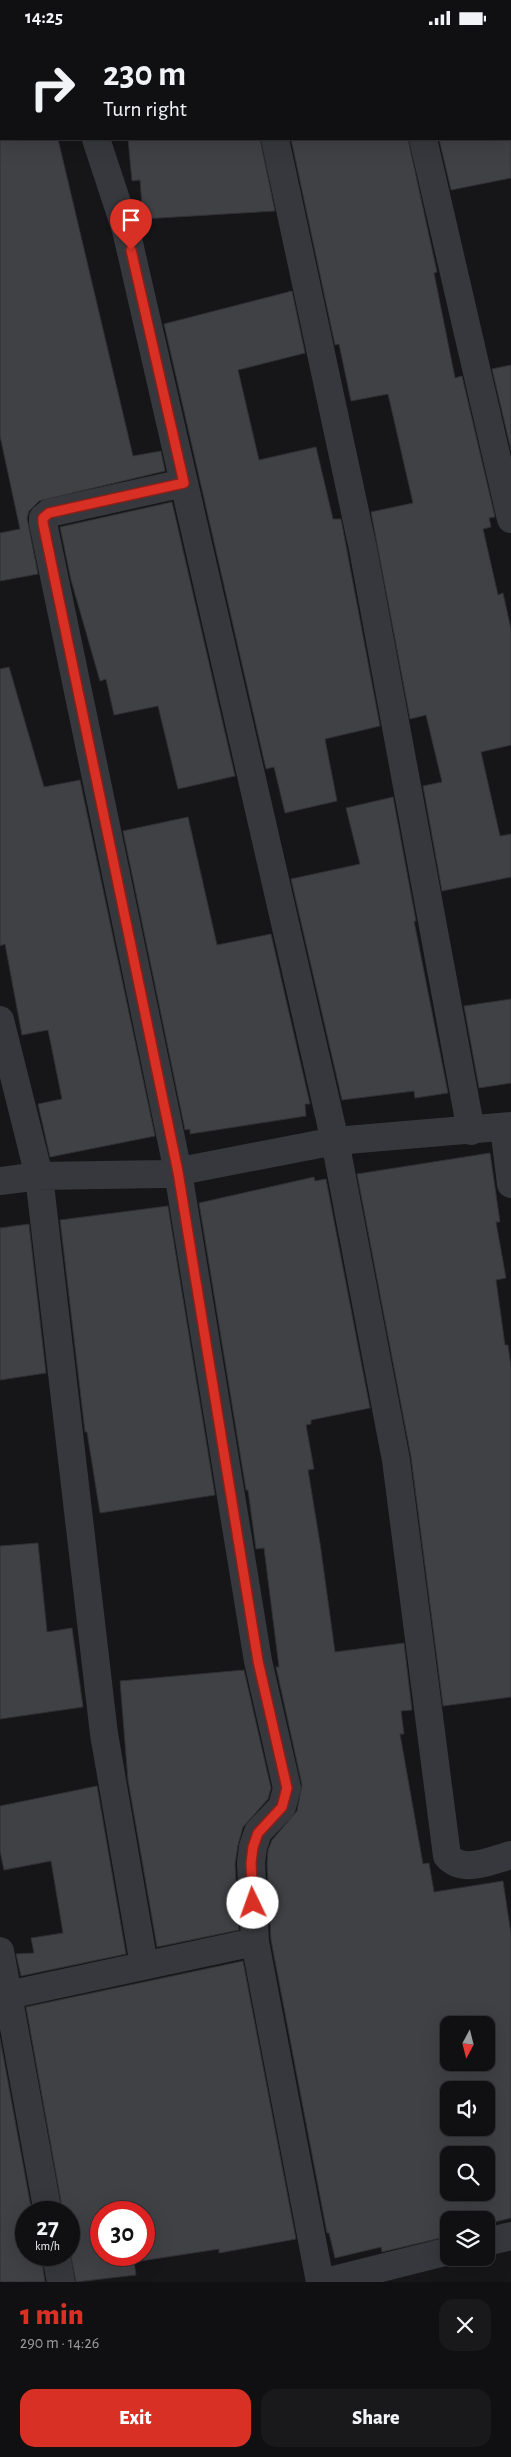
<!DOCTYPE html>
<html lang="en">
<head>
<meta charset="utf-8">
<style>
  :root { --surface:#101012; --page:#19191b; --text:#f1f3f6; --muted:#9c9d9f; --line:#303032; --accent:#d93025 }
  body { margin:0; font-family:"Alegreya Sans",sans-serif; background:var(--page); color:var(--text); height:100vh; display:flex; flex-direction:column; font-size:19px; white-space:nowrap }
  * { box-sizing:border-box; margin:0 }
  p { font-size:16px; color:var(--muted) }
  .icon { flex:none; width:28px; height:28px; fill:none; stroke:currentColor; stroke-width:2; stroke-linecap:round; stroke-linejoin:round }
  .map { position:relative; height:2247px; overflow:hidden }
  .sheet { display:flex; flex-direction:column; background:var(--surface); flex:1 }
  .sheet>* { flex:none }
  .hud { position:absolute; left:0px; top:0px; width:511px; height:105px; box-shadow:0 5px 20px #0002,0 0 0 1px var(--line); background:#101012; color:var(--text); overflow:hidden }
  .needle { width:32px; rotate:187deg }
  .buttons { position:absolute; left:440px; top:1981px; display:grid; gap:10px }
  .buttons a { display:grid; place-items:center; width:55px; height:55px; border-radius:10px; background:var(--surface); box-shadow:0 5px 20px #0002,0 0 0 1px var(--line); font-size:25px }
  .speed { position:absolute; left:15px; top:2166px; display:flex; gap:10px; font-size:25px; font-weight:700; text-align:center }
  .speed>* { display:grid; place-content:center; width:65px; height:65px; border-radius:50%; background:var(--surface); box-shadow:0 5px 20px #0002,0 0 0 1px var(--line); line-height:1 }
  .speed small { font-size:12px; font-weight:400 }
  .speed .limit { border:8px solid #d22; background:#fff; color:#111 }
  .pin { position:absolute; display:grid; place-items:center; width:42px; height:42px; color:#fff; margin:-51px -21px; border-radius:50% 50% 50% 0; rotate:-45deg; box-shadow:0 0 5px #0007 }
  .pin .icon { rotate:45deg }
  .me { position:absolute; width:55px; margin:-28px; rotate:357deg; stroke-linejoin:round; filter:drop-shadow(0 0 4px #0008) }
  .turn { display:flex; align-items:center; gap:18px; height:105px; padding:0 20px; font-size:22px }
  .turn .icon { width:65px; height:65px; stroke-width:2.5 }
  .turn b { display:block; font-size:35px; line-height:42px }
  .round { display:grid; place-items:center; flex:none; width:52px; height:52px; border-radius:15px; background:var(--page) }
  .overview { display:flex; align-items:center; justify-content:space-between; height:85px; padding:0 20px }
  h1 { font-size:30px; font-weight:800; line-height:38px; color:var(--accent) }
  .button { display:flex; gap:10px; margin-top:auto; padding:10px 20px }
  .button a { flex:1; height:58px; border-radius:15px; background:var(--accent); color:#fff; font-size:20px; font-weight:800; line-height:58px; text-align:center }
  .button a+a { background:var(--page); color:var(--text) }
  .status { display:flex; justify-content:space-between; align-items:center; height:35px; padding:0 25px; background:var(--surface); direction:ltr }
  .status svg { height:14px; fill:currentColor }
  .map>svg:first-child { display:block }
</style>
</head>
<body>
<div class="status"><b>14:25</b><svg viewBox="0 0 49 12"><path d="M0 12V9h3v3zM5 12V6h3v6zM10 12V3h3v9zM15 12V0h3v12zM26 1h20v11H26zM47 4h2v5h-2z"/></svg></div>
<div class="map">
<svg width="511" height="2247" viewBox="0 0 511 2247">
  <rect width="100%" height="100%" fill="#161618"/>
  <path fill="#404145" stroke="#303034" fill-rule="evenodd" d="M 0,104 L 58,104 L 133,421 L 161,416 L 165,436 L 39,466 L 29,476 L 27,483 L 38,539 L 0,546 L 0,498 L 20,494 L 0,401 Z
    M 128,104 L 260,104 L 275,176 L 143,184 L 140,145 L 132,146 Z
    M 291,104 L 408,104 L 437,237 L 434,238 L 455,343 L 462,341 L 495,482 L 489,483 L 491,492 L 483,494 L 498,560 L 503,558 L 511,594 L 511,710 L 481,717 L 500,801 L 511,799 L 511,842 L 442,856 L 423,751 L 442,747 L 426,680 L 410,684 L 371,477 L 413,468 L 388,359 L 351,366 L 339,309 L 335,310 Z
    M 439,104 L 511,104 L 511,143 L 451,155 Z
    M 292,256 L 305,318 L 238,335 L 259,425 L 316,412 L 333,484 L 341,484 L 380,691 L 325,704 L 337,766 L 285,778 L 274,732 L 266,734 L 164,289 Z
    M 511,330 L 511,415 L 492,334 Z
    M 172,467 L 235,741 L 178,754 L 158,671 L 114,680 L 106,644 L 100,646 L 71,545 L 60,492 Z
    M 9,632 L 44,752 L 80,745 L 155,1101 L 50,1122 L 38,1069 L 62,1064 L 48,995 L 22,1000 L 5,909 L 0,911 L 0,634 Z
    M 393,762 L 416,886 L 414,886 L 448,1058 L 415,1063 L 414,1056 L 342,1065 L 291,844 L 360,829 L 346,773 Z
    M 188,782 L 217,910 L 271,899 L 310,1069 L 305,1069 L 306,1081 L 190,1099 L 190,1094 L 185,1095 L 123,796 Z
    M 511,964 L 511,1048 L 479,1053 L 464,971 Z
    M 490,1118 L 500,1187 L 496,1187 L 506,1243 L 496,1245 L 505,1310 L 508,1310 L 511,1332 L 511,1662 L 443,1671 L 411,1422 L 357,1139 Z
    M 314,1142 L 315,1146 L 326,1144 L 370,1373 L 311,1385 L 311,1389 L 306,1390 L 314,1434 L 308,1435 L 320,1508 L 335,1617 L 404,1608 L 412,1675 L 401,1676 L 404,1699 L 400,1699 L 423,1829 L 429,1828 L 434,1857 L 503,1846 L 511,1899 L 511,2183 L 486,2189 L 486,2185 L 449,2185 L 449,2201 L 382,2217 L 381,2212 L 335,2223 L 329,2198 L 327,2198 L 271,1905 L 267,1829 L 268,1815 L 272,1805 L 297,1776 L 302,1750 L 276,1632 L 279,1632 L 264,1513 L 256,1514 L 248,1455 L 246,1455 L 199,1168 ZM 449,1990 L 486,1990 L 486,2028 L 449,2028 ZM 449,2055 L 486,2055 L 486,2092 L 449,2092 ZM 449,2120 L 486,2120 L 486,2158 L 449,2158 Z
    M 168,1171 L 215,1460 L 100,1478 L 87,1397 L 85,1397 L 60,1185 Z
    M 29,1189 L 46,1338 L 0,1345 L 0,1193 Z
    M 38,1508 L 47,1597 L 72,1593 L 83,1672 L 0,1684 L 0,1511 Z
    M 244,1635 L 271,1753 L 268,1764 L 243,1792 L 238,1810 L 235,1829 L 239,1895 L 157,1912 L 128,1745 L 120,1646 Z
    M 97,1751 L 126,1919 L 21,1941 L 16,1919 L 34,1918 L 31,1903 L 63,1898 L 51,1826 L 4,1835 L 0,1816 L 0,1771 Z
    M 243,1926 L 296,2204 L 219,2218 L 219,2214 L 134,2227 L 136,2240 L 76,2247 L 69,2212 L 69,2178 L 63,2178 L 26,1972 ZM 101,2178 L 144,2178 L 144,2220 L 101,2220 Z
    M 0,2003 L 32,2178 L 26,2178 L 26,2220 L 41,2220 L 45,2247 L 0,2247 Z"/>
  <g fill="none" stroke-linecap="round" stroke-linejoin="round">
    <path stroke="#37383d" stroke-width="28" d="M 81,0 L 81,1
      M 252,0 L 253,1
      M 398,0 L 399,1
      M 96,104 L 126,195 L 335,1106 L 396,1425 L 447,1821 C 463,1839 490,1826 511,1820
      M 275,104 L 363,514 L 471,1096
      M 423,104 L 511,484
      M 184,448 L 49,478 L 43,483 L 43,488 L 178,1137 L 258,1626 L 287,1753 L 282,1772 L 258,1797 L 253,1812 L 251,1828 L 255,1907 L 320,2247
      M 0,985 L 39,1141 L 104,1699 L 144,1930
      M 504,1092 L 511,1149
      M 0,1146 L 39,1141 L 165,1139 L 335,1106 L 511,1091
      M 0,1916 L 48,2178
      M 8,1960 L 255,1907
      M 486,2207 L 511,2201
      M 56,2220 L 61,2247
      M 325,2247 L 449,2216"/>
  </g>
  <g fill="none" stroke-linecap="round" stroke-linejoin="round">
    <g stroke="#8d1f18" stroke-width="12">
      <path id="route" d="M 131,215 L 184,448 L 49,478 L 43,483 L 43,488 L 178,1137 L 258,1626 L 287,1753 L 282,1772 L 258,1798 L 253,1812 L 251,1828 L 253,1868"/>
    </g>
    <use href="#route" stroke="#d93025" stroke-width="9"/>
  </g>
</svg>
<div class="buttons">
<a><svg class="needle" viewBox="-14 -14 28 28"><path d="M0-13l5 13h-10z" fill="#e53935"/><path d="M0 13l5-13h-10z" fill="#9c9d9f"/></svg></a>
<a><svg class="icon" aria-label="sound" viewBox="0 0 24 24"><path d="M4 9h4l5-4v14l-5-4H4zM17 9q2 3 0 6"/></svg></a>
<a><svg class="icon" aria-label="search" viewBox="0 0 24 24"><circle cx="10" cy="10" r="6"/><path d="M15 15l6 6"/></svg></a>
<a><svg class="icon" aria-label="layers" viewBox="0 0 24 24"><path d="M12 4l9 5-9 5-9-5zM3 14l9 5 9-5"/></svg></a>
</div>
<div class="speed"><div>27<small>km/h</small></div><div class="limit">30</div></div>
<div class="pin" style="left:131px;top:215px;background:#d93025"><svg class="icon" aria-label="arrive" viewBox="0 0 24 24"><path d="M6 21V4h12l-3 4 3 4H6"/></svg></div>
<svg class="me" style="left:253px;top:1868px" viewBox="-20 -20 40 40"><circle r="19" fill="#fff"/><path d="M0-13L10 11 0 6-10 11z" fill="#d93025"/></svg>
<div class="hud">
<div class="turn"><svg class="icon" aria-label="right" viewBox="0 0 24 24"><path d="M7 20v-9h11M14 6l5 5-5 5"/></svg><div><b>230 m</b>Turn right</div></div>
</div>
</div>
<section class="sheet">
<div class="overview"><div><h1>1 min</h1><p>290 m · 14:26</p></div><a class="round"><svg class="icon" aria-label="close" viewBox="0 0 24 24"><path d="M6 6l12 12M18 6L6 18"/></svg></a></div>
<div class="button"><a>Exit</a><a>Share</a></div>
</section>
</body>
</html>
